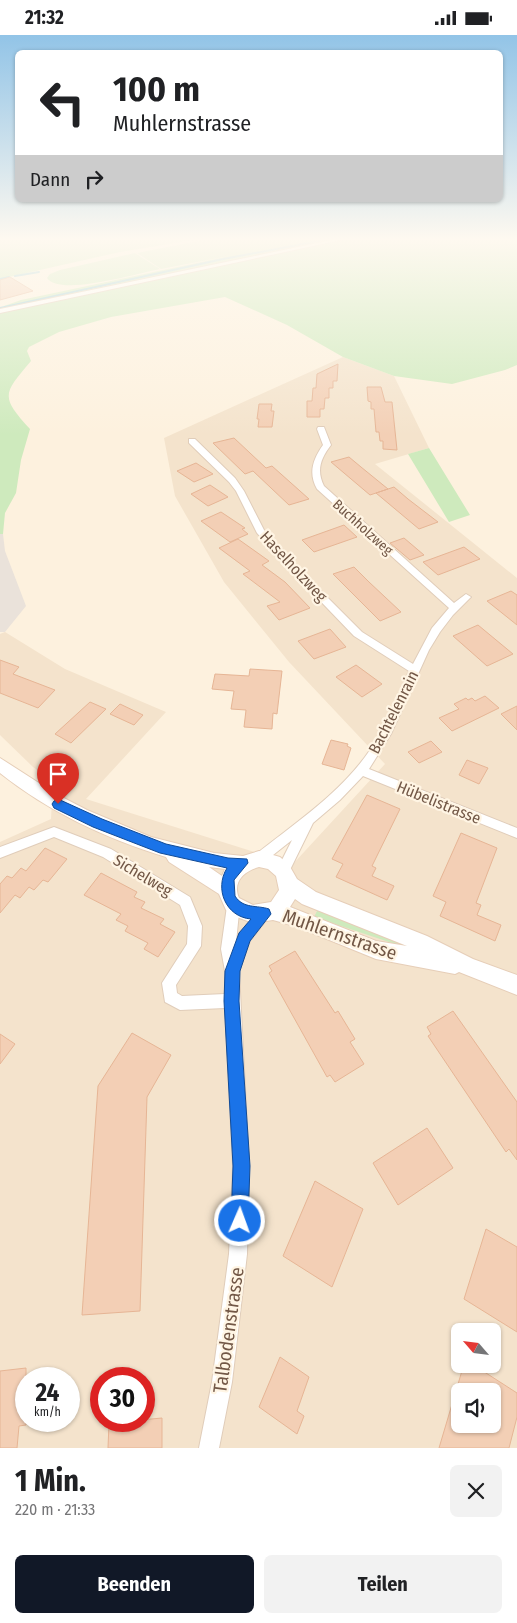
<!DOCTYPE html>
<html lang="de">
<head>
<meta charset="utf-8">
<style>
  :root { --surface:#fff; --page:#f2f2f2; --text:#202124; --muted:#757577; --accent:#111827 }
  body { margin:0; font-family:"Fira Sans Condensed",sans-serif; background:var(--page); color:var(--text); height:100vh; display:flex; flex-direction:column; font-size:19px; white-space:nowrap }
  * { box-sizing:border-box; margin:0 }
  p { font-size:16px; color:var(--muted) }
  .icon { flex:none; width:28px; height:28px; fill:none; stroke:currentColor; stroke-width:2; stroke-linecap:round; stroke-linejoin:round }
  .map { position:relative; height:1413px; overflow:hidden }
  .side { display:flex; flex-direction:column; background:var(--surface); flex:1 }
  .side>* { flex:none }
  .banner { position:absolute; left:15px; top:15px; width:488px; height:152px; border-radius:8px; box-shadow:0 1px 4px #0004; background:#fff; color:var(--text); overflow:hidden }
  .needle { width:32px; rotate:298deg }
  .controls { position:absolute; left:451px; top:1288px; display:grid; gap:10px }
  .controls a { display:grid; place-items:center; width:50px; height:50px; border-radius:8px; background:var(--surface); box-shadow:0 1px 4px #0004; font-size:25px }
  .speed { position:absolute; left:15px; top:1332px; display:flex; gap:10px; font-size:25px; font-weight:700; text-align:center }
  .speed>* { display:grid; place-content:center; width:65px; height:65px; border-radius:50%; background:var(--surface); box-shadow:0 1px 4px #0004; line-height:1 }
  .speed small { font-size:12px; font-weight:400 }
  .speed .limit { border:8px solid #d22; background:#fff; color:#111 }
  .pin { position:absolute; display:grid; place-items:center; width:42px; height:42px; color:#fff; margin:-51px -21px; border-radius:50% 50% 50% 0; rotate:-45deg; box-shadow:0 0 5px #0007 }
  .pin .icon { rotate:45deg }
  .me { position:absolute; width:55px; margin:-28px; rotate:2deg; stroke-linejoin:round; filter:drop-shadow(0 0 4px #0008) }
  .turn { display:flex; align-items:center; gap:18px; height:105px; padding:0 15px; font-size:22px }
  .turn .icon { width:65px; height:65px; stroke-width:2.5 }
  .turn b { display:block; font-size:35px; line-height:42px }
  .then { display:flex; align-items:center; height:48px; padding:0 15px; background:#0003; gap:10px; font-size:19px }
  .round { display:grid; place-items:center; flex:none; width:52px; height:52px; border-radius:8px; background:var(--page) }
  .summary { display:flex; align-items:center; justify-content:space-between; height:85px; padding:0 15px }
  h1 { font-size:30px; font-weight:700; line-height:38px }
  .cta { display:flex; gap:10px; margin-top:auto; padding:10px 15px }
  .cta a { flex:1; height:58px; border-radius:8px; background:var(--accent); color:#fff; font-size:20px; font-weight:700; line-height:58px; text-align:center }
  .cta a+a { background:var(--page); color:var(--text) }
  .status { display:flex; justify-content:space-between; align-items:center; height:35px; padding:0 25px; background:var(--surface); direction:ltr }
  .status svg { height:14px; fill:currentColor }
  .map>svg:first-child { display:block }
</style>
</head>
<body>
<div class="status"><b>21:32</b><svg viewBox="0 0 49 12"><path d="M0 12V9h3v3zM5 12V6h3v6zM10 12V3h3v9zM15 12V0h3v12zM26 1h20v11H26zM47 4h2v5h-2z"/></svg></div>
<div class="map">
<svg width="517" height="1413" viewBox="0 0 517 1413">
  <rect width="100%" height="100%" fill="#fdf1de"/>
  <path fill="#f4e3cc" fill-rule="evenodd" d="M 343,322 L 394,341 L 429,413 L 375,429 L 517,543 L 517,1413 L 0,1413 L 0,807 L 51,784 L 53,746 L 33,732 L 0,700 L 0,599 L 5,597 L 65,634 L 166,677 L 86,764 L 293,829 L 385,729 L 289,627 L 224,547 L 175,461 L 164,403 ZM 460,1296 L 492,1296 L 492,1329 L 460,1329 ZM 26,1344 L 69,1344 L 69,1386 L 26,1386 ZM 101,1344 L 144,1344 L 144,1386 L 101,1386 ZM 460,1356 L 492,1356 L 492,1389 L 460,1389 Z"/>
  <path fill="#eae2da" d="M 0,499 L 3,499 L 5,516 L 26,571 L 5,597 L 0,597 Z"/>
  <path fill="#ceeabd" d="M 0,202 L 517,202 L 517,330 L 505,335 L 452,349 L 394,341 L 343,322 L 287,290 L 225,262 L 111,282 L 59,297 L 29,312 L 27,316 L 31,326 C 3,359 0,361 30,394 L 21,425 L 16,458 L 5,478 L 3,499 L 0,499 L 0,276 L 6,274 L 4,271 L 21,265 L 234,220 L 161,234 L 137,218 L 208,204 L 205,203 L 120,217 L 0,244 Z
    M 135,218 L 160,234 C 139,238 59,262 47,243 L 50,239 L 60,235 Z
    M 429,413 L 470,480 L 449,487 L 408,419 Z
    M 319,872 L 389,899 L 413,915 L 314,882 Z"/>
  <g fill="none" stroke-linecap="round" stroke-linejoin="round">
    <path stroke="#98cdd8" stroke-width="2" d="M 15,241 L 39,237
      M 0,244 L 9,242
      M 0,273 L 223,224 L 340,202"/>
  </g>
  <path fill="#f3cfb5" stroke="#e6b595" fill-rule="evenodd" d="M 10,242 L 33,256 L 0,265 L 0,245 Z
    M 338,329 L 337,346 L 333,346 L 333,353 L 329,353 L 329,363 L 325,363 L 324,374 L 320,374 L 320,382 L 307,382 L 307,366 L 312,366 L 313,353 L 316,353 L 317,339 Z
    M 367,352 L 381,352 L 385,367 L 392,367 L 397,415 L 383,414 L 383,406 L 380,406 L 379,397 L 376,397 L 374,374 L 371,374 L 371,367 L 368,366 Z
    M 259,369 L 272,369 L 271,376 L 274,376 L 272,392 L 258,392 L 259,384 L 257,384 Z
    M 234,403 L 266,433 L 272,431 L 309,464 L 289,470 L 253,436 L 245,439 L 213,408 Z
    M 349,422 L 361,432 L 388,454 L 370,460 L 331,427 Z
    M 196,428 L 213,439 L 194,447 L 177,436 Z
    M 210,450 L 228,462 L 208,471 L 191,459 Z
    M 394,452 L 408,464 L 438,487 L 419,494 L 376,458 Z
    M 221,477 L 245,493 L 242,494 L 248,499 L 230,507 L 201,486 Z
    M 344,490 L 357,502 L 314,517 L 302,505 Z
    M 404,503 L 424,520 L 410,525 L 390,508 Z
    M 238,504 L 269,526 L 262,530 L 285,547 L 310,573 L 279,585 L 267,571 L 280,567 L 243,539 L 250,536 L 219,513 Z
    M 464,512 L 480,524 L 438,540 L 423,527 Z
    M 354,532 L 369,547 L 401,577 L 380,586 L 333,539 Z
    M 511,556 L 517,560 L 517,590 L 487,566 Z
    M 478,590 L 513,619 L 487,631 L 453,601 Z
    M 330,594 L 346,612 L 314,624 L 298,606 Z
    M 0,625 L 19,632 L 13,639 L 55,655 L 38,673 L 0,658 Z
    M 356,630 L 382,649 L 362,662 L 336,642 Z
    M 250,634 L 282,636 L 277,679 L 273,678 L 272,694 L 244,692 L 246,675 L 231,674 L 234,656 L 212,654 L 215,639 L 249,641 Z
    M 485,661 L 499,673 L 452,696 L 439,683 L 459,674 L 454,669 L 466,663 L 468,665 L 472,663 L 475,666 Z
    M 90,667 L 106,674 L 71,708 L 55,699 Z
    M 120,669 L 143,680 L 134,690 L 110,679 Z
    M 517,671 L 517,695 L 501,679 Z
    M 331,705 L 348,709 L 347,711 L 351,713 L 344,735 L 322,729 Z
    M 431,706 L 442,717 L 419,728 L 408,717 Z
    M 467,725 L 488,733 L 479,749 L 459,740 Z
    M 367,760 L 400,774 L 372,831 L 376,833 L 372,841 L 394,851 L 387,865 L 336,842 L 343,829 L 332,824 Z
    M 461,798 L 497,813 L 476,868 L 481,870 L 477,880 L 501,890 L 495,906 L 440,881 L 446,867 L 433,861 Z
    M 45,813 L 67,824 L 48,847 L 43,845 L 34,855 L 29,852 L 20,863 L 15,860 L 0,878 L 0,849 L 7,841 L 12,843 L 21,833 L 26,836 Z
    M 101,838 L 137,857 L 134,862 L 145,867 L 141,873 L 164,884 L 160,889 L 175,897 L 158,922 L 144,914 L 148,908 L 125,896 L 128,891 L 116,885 L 121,879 L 84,860 Z
    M 295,916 L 335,978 L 338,976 L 355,1004 L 350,1007 L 364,1029 L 335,1047 L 330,1040 L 327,1042 L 269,938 L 272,936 L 269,931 Z
    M 453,976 L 517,1067 L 517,1125 L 509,1114 L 506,1117 L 428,1001 L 431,999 L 427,992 Z
    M 132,998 L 171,1020 L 147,1062 L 140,1276 L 82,1280 L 98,1051 Z
    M 0,999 L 15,1009 L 0,1029 Z
    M 427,1093 L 453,1133 L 398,1170 L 373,1128 Z
    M 315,1146 L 363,1174 L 332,1252 L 283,1221 Z
    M 486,1194 L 517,1212 L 517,1297 L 464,1264 Z
    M 280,1322 L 309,1342 L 297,1376 L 304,1381 L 297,1399 L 259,1372 Z
    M 464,1329 L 472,1329 L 517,1358 L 517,1382 L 509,1413 L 439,1413 ZM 460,1356 L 492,1356 L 492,1389 L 460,1389 Z
    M 26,1333 L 26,1390 L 19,1391 L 17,1413 L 0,1413 L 0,1336 Z
    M 162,1383 L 162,1413 L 108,1413 L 109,1388 Z"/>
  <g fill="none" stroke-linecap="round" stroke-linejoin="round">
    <g stroke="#e0cdba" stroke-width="2">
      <path id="street" d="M 346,202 L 355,202 L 0,278 L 0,274 Z
        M 318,392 L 324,392 L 331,410 C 321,423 316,435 324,451 L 454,568 L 466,559 L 471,562 L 453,580 L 440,597 L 429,615 L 391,699 L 369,734 L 517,793 L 517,803 L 363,741 L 340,765 L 313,788 L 288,839 L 283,841 L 278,839 L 277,835 L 292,805 L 263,828 L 259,829 L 255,828 L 253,824 L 255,820 C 295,788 341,758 370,715 C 387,691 397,663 409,636 L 354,601 L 303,548 L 257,498 L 236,456 L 229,447 L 189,408 L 189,404 L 195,404 L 235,443 L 244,456 L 264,495 L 309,544 L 362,597 L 413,629 L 432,593 L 449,573 L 317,454 C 308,438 313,424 323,410 L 317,394 Z
        M 54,792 L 111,814 L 190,862 L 202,891 L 201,911 L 176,950 L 177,958 L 182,961 L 225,959 L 225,936 L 221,914 L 228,864 L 233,862 L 238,864 L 240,868 L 236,907 L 239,899 L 259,875 L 264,873 L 269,875 L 271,879 L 250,906 L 239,937 L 249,1131 L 247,1219 L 232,1347 L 219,1413 L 199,1413 L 212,1347 L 229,1219 L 233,1131 L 225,973 L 180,975 L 165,967 L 162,948 L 187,909 L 188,891 L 180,870 L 103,822 L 54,802 L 0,823 L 0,812 Z"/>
    </g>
    <g stroke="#e6ceb8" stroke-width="2">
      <path id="secondary" d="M 0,723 L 56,759 L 87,775 L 151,802 L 214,818 L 243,821 L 259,816 L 280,822 L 289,830 L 297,844 L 316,857 L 427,901 L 473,924 L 517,940 L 517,960 L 459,937 L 455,939 L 376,924 L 295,891 L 273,885 L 253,888 L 234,881 L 226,875 L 219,859 L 169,827 L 166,822 C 107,804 49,777 0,738 ZM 209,832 L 225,834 L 222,841 ZM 259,832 L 268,834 L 276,841 L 279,855 L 271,867 L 253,870 L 239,863 C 232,847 244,836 259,832 ZM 295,864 L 302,869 L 407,911 L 376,906 L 290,872 Z"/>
    </g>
    <use href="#street" fill="#fff" fill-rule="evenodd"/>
    <use href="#secondary" fill="#fff" fill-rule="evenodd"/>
  </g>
  <linearGradient id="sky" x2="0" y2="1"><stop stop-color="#92c4e7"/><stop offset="0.51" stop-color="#fef9f0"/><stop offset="1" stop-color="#fef9f0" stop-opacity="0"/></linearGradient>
  <rect width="517" height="400" fill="url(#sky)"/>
  <path fill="#1a73e8" stroke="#114b97" d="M 58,764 L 102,784 L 166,809 L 228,823 L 247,824 L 248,828 L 234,845 L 235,861 C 243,874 257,870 269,874 L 271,879 L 250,906 L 240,936 L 239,966 L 250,1131 L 248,1186 L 246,1192 L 240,1194 L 233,1192 L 231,1186 L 233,1131 L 224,966 L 225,936 L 239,898 L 251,884 C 226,882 214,854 227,833 L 160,818 L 93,792 L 54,773 L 52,769 L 54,766 Z"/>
  <g text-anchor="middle" stroke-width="4.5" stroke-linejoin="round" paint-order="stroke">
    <g font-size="14" fill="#725746" stroke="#fff5e4">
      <text transform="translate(363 492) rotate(42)" y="5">Buchholzweg</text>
    </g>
    <g font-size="16" fill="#725746" stroke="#fff5e4">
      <text transform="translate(294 531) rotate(47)" y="6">Haselholzweg</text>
      <text transform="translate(393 677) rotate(-63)" y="6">Bachtelenrain</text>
      <text transform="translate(439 767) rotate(22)" y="6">Hübelistrasse</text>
      <text transform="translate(143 840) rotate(31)" y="6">Sichelweg</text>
    </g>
    <g font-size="19" fill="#725746" stroke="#fff5e4">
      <text transform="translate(340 899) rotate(19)" y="7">Muhlernstrasse</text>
      <text transform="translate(228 1295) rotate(-82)" y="7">Talbodenstrasse</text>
    </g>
  </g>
</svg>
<div class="controls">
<a><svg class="needle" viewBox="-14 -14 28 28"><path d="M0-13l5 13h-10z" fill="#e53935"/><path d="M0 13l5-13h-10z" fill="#757577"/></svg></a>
<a><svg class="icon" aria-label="sound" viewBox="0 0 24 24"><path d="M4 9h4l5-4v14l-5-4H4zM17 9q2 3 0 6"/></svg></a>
</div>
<div class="speed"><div>24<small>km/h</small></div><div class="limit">30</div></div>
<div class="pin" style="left:58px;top:769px;background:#d93025"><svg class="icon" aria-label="arrive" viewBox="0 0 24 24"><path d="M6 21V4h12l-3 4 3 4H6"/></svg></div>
<svg class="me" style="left:240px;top:1186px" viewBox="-20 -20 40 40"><circle r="17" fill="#1a73e8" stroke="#fff" stroke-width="3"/><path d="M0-11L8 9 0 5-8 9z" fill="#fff"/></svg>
<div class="banner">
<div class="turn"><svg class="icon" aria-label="left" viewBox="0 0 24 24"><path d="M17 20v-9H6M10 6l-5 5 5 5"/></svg><div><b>100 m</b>Muhlernstrasse</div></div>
<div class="then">Dann<svg class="icon" aria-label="right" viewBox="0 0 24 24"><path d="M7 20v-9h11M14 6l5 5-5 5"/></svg></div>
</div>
</div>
<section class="side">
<div class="summary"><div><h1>1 Min.</h1><p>220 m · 21:33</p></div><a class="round"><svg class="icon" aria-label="close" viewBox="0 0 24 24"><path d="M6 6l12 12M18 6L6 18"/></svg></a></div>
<div class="cta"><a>Beenden</a><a>Teilen</a></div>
</section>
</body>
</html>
